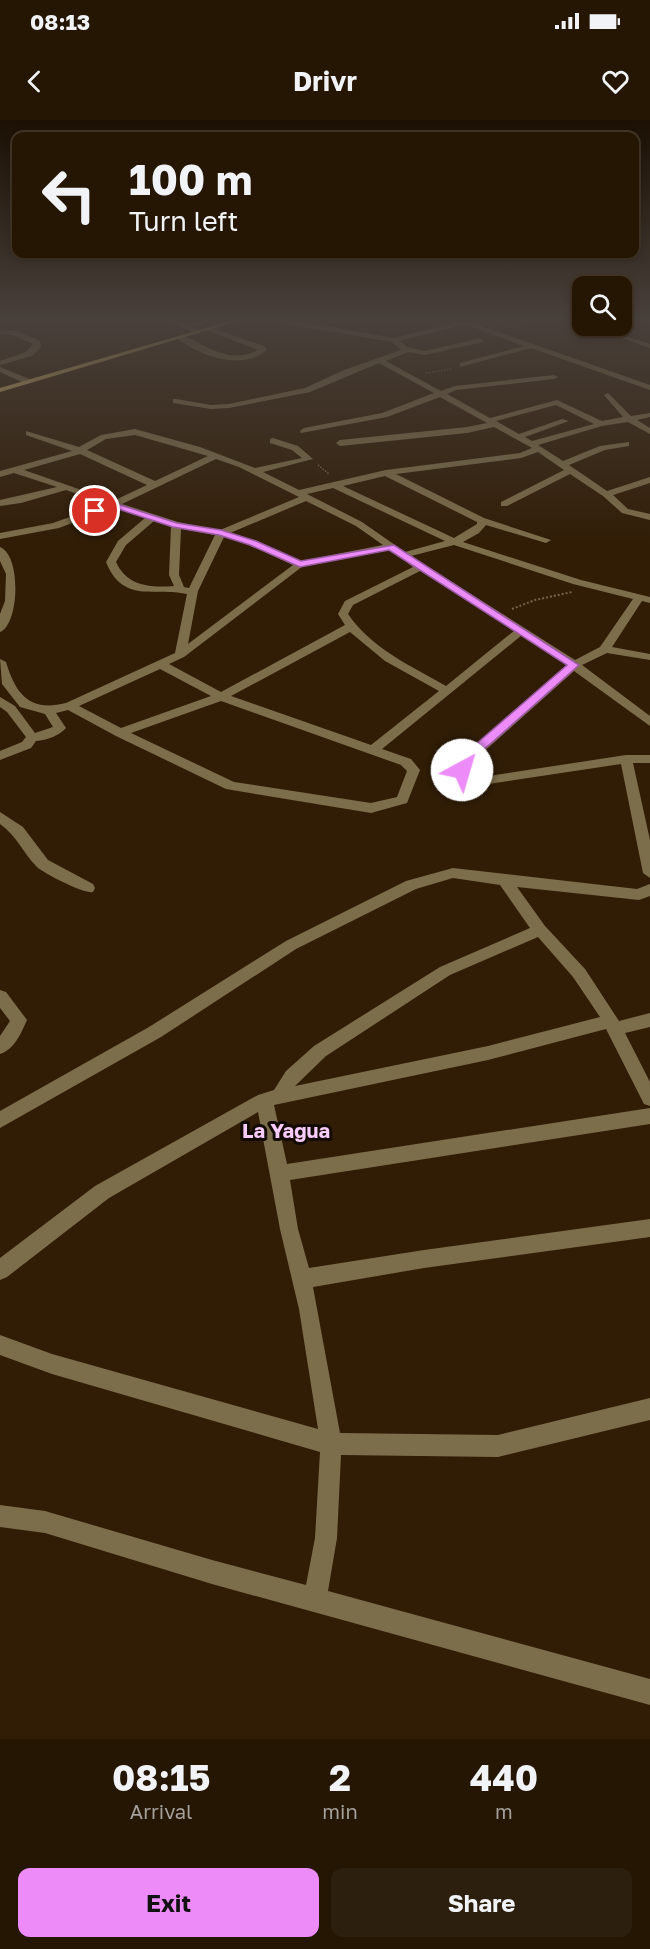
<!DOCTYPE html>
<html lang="en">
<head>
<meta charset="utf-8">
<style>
  :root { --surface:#251604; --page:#2d1f0e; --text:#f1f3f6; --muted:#a39f9a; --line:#423526; --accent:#ed8cf9 }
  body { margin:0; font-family:"Golos Text",sans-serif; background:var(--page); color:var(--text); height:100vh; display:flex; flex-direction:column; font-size:22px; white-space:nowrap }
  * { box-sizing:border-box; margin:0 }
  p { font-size:20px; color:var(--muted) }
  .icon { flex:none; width:33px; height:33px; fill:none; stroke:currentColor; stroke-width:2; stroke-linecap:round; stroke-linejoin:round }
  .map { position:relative; height:1619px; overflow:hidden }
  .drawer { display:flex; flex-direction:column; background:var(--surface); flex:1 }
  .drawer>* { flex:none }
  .hud { position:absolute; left:12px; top:12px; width:627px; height:126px; border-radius:12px; box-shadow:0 3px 9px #0003,0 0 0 2px var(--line); background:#251604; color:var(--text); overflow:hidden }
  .fabs { position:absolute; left:572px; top:156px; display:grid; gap:12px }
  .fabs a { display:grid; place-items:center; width:60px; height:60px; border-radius:12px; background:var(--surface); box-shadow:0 3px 9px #0003,0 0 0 2px var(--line); font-size:30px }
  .pin { position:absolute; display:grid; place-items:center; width:51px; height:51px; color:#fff; margin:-26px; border:3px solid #fff; border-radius:50%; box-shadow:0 2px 6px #0007 }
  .me { position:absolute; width:66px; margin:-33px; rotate:39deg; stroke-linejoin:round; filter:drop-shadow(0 0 4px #0008) }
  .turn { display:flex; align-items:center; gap:21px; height:126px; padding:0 18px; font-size:27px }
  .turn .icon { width:78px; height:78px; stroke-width:2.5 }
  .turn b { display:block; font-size:42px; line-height:51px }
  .eta { display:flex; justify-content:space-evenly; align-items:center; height:102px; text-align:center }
  .eta b { font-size:36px; font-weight:700; line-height:42px }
  .action { display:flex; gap:12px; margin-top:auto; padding:12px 18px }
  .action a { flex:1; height:69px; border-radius:12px; background:var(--accent); color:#111; font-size:24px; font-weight:700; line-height:69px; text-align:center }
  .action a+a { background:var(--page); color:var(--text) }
  .status { display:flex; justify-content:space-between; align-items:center; height:42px; padding:0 30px; background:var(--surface); direction:ltr }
  .status svg { height:16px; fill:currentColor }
  header { display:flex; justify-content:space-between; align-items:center; height:78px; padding:0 18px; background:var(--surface); font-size:27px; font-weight:700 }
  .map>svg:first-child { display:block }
</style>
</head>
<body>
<div class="status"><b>08:13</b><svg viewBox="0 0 49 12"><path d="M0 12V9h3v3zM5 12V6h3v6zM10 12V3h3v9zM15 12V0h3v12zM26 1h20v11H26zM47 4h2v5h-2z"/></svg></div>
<header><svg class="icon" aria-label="back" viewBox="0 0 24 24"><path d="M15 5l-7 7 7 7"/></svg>Drivr<svg class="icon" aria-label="heart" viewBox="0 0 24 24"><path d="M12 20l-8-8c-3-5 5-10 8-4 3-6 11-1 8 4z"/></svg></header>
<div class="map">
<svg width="650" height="1619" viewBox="0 0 650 1619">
  <rect width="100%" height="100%" fill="#311d06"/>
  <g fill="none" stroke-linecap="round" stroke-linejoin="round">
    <path stroke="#74634f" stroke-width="1.5" stroke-dasharray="1.5 1.5" stroke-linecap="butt" d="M 426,253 L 452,249
      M 318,345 L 329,354"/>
    <path stroke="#74634f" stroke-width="2" stroke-dasharray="2 2" stroke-linecap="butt" d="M 512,489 L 535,480 L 572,472"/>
    <path fill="#7d6e4b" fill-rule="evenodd" d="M 161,198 L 169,198 L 203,211 L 196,213 Z
      M 214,198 L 223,198 L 196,206 L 192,204 Z
      M 271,198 L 280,198 L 394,218 L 458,202 L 470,202 L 650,265 L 650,270 L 531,228 L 460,247 L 460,243 L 524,226 L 469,206 L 458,206 L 400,221 L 407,227 L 425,231 L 481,218 L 484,222 L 425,235 L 408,232 L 386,241 L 441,271 L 455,266 L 554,255 L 558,257 L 554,259 L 456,270 L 447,274 L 490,298 L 557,280 L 602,301 L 623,297 L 604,275 L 608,273 L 631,296 L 650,293 L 650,297 L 637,300 L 650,308 L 650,314 L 628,302 L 602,306 L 538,325 L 563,341 L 600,326 L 629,322 L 629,326 L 605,330 L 569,345 L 607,371 L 650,357 L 650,363 L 613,375 L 628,389 L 650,394 L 650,400 L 622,393 L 603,376 L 570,354 L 507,386 L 501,386 L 501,382 L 564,350 L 538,332 L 521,338 L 396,354 L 484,398 L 551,420 L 546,423 L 486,405 L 479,413 L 463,422 L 581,460 L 650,477 L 650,483 L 642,481 L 612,527 L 650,534 L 650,540 L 607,533 L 582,545 L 650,596 L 650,606 L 574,551 L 471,643 L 469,649 L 476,654 L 489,656 L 626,635 L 650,635 L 650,643 L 633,643 L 650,720 L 650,758 L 643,753 L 621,644 L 489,664 L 468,661 L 456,650 L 460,638 L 567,545 L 522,515 L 382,629 L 411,639 L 420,650 L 407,683 L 371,693 L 226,669 L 116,616 L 68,590 L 56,593 L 66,608 C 59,616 47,620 36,621 L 31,628 L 0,640 L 0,631 L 22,622 L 26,617 L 7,592 L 0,587 L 0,577 L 15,586 L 35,613 L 53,607 L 45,594 L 20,587 L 2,564 L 0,539 L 6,542 C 16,575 30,592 66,583 L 175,533 L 187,474 C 154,467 123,484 106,442 L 118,421 L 145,398 L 114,387 L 59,408 L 0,419 L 0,413 L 53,403 L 106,384 L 66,370 L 21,383 L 0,386 L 0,380 L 57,367 L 14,353 L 0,357 L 0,351 L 72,331 L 26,315 L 26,311 L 79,327 L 101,315 L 135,309 L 200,327 L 255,348 L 302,338 L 292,330 L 270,323 L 270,319 L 273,318 L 298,326 L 313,339 L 263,352 L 299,370 L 386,350 L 520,333 L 532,328 L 494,307 L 467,313 L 340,326 L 336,323 L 340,320 L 467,307 L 487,303 L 440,277 L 387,297 L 301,313 L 300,311 L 304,308 L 382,293 L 434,273 L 379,243 L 310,272 L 229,288 L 211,289 L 173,283 L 173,279 L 176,279 L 211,285 L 229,284 L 305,268 L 344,250 L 401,230 L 392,222 L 292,205 ZM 556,285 L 594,304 L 532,321 L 525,317 L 569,301 L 562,299 L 519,314 L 496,301 ZM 135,315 L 208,336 L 155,361 L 87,330 L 106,319 ZM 80,334 L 147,365 L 113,381 L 24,350 ZM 216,339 L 239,347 L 299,377 L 220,410 L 178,402 L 122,384 ZM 385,356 L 477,402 L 477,404 L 454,418 L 343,366 ZM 333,368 L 445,421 L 405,432 L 362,402 L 307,374 ZM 306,381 L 356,406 L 383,425 L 301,441 L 257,421 L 230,413 ZM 154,401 L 171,407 L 169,455 L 174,466 C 150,468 127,466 116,442 L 126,425 ZM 181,409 L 215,415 L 189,468 L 184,467 L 179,455 ZM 224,417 L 249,425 L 293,445 L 188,524 L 198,471 ZM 454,425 L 573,464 L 633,479 L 600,527 L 575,540 L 411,436 ZM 390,430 L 413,447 L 345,481 L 338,494 L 345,505 L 221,572 L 169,544 L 184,537 L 303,446 ZM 420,451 L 515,510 L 446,566 C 411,546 371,528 348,494 L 353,485 ZM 350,512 L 385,541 L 439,571 L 371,625 L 231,576 ZM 160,549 L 211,576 L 121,608 L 79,586 ZM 221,581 L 401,645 L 407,651 L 397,677 L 371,683 L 234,662 L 131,613 Z
      M 565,198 L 582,200 L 582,204 L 566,199 Z
      M 207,206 L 264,226 L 267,230 C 241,252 199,235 175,217 C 191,209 222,250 258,230 L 207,210 Z
      M 587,206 L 596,206 L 650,224 L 650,228 Z
      M 0,210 L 17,211 L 40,221 L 41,227 L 32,236 L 0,245 L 0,241 L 26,232 L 33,224 L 13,215 L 0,214 Z
      M 0,247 L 32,260 L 33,262 L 26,264 L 0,252 Z
      M 0,427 C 22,436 19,505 0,512 L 0,494 L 5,481 L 6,454 L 0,441 Z
      M 0,692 L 23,707 L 48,740 L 93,764 L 95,768 L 93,772 C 84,774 45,754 37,747 C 23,733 18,717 0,704 Z
      M 453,748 L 637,769 L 650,764 L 650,776 L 639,780 L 517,767 L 545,806 L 585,849 L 619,901 L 650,893 L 650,907 L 625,913 L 650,962 L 650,986 L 644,984 L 606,909 L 488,940 L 274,985 L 287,1044 L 650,988 L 650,1004 L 290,1060 L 298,1109 L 309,1148 L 424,1130 L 650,1099 L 650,1117 L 424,1148 L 313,1167 L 340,1313 L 498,1315 L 650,1278 L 650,1300 L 498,1337 L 341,1335 L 337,1418 L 328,1471 L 650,1559 L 650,1585 L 212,1464 L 45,1413 L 0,1407 L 0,1385 L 45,1391 L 212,1440 L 306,1465 L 315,1418 L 320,1332 L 52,1254 L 0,1235 L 0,1215 L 52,1234 L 318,1309 L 299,1189 L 280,1109 L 258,992 L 109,1078 L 7,1157 L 0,1160 L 0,1138 L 95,1066 L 258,975 L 274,970 L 286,951 L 314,926 L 440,847 L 530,808 L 500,765 L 453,758 L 416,769 L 296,829 L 161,917 L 0,1008 L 0,991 L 149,907 L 286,821 L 406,761 ZM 538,817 L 573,857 L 600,897 L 488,926 L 295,966 L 326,936 L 450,855 Z
      M 0,870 L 6,872 L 27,900 C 21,913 15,929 0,934 L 0,916 L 10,901 L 0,888 Z"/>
    <path fill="#dabc6e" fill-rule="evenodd" d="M 240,198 L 249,198 L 0,272 L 0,268 Z"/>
  </g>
  <path fill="#5f3c2b" d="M 467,198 L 548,198 L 515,209 L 500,204 L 491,207 Z"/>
  <path fill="#472915" d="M 492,198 L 501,198 L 500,204 L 491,207 Z
    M 516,198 L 548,198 L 515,209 Z"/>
  <linearGradient id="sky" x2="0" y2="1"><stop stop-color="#1b1003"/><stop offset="0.47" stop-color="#48403b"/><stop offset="1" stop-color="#48403b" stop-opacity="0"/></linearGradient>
  <rect width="650" height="424" fill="url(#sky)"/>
  <path fill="#ed8cf9" stroke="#9a5ba2" stroke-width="1.5" d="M 111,382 L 177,403 L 221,410 L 256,421 L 301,441 L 394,425 L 579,545 L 470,642 L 466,652 L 458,652 L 456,650 L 460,638 L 567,545 L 389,430 L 300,447 L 250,425 L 219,415 L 173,407 L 112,387 L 95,394 L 90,391 Z"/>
  <g text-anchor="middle" stroke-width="6" stroke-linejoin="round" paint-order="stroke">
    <g font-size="20" font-weight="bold" fill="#f7cbfc" stroke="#120a03">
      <text x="286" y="1018">La Yagua</text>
    </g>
  </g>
</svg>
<div class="fabs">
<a><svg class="icon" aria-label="search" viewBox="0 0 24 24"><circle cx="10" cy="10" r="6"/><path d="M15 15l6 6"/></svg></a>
</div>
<div class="pin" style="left:95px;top:391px;background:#d93025"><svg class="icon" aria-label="arrive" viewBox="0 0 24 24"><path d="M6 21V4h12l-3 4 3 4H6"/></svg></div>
<svg class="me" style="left:462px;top:650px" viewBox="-20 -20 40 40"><circle r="19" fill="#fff"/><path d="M0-13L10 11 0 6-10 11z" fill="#ed8cf9"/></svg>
<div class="hud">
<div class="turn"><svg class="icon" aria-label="left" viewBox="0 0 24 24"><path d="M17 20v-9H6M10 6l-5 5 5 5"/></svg><div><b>100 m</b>Turn left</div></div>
</div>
</div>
<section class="drawer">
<div class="eta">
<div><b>08:15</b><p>Arrival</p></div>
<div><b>2</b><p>min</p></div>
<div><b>440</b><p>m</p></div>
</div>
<div class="action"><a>Exit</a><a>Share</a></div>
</section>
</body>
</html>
